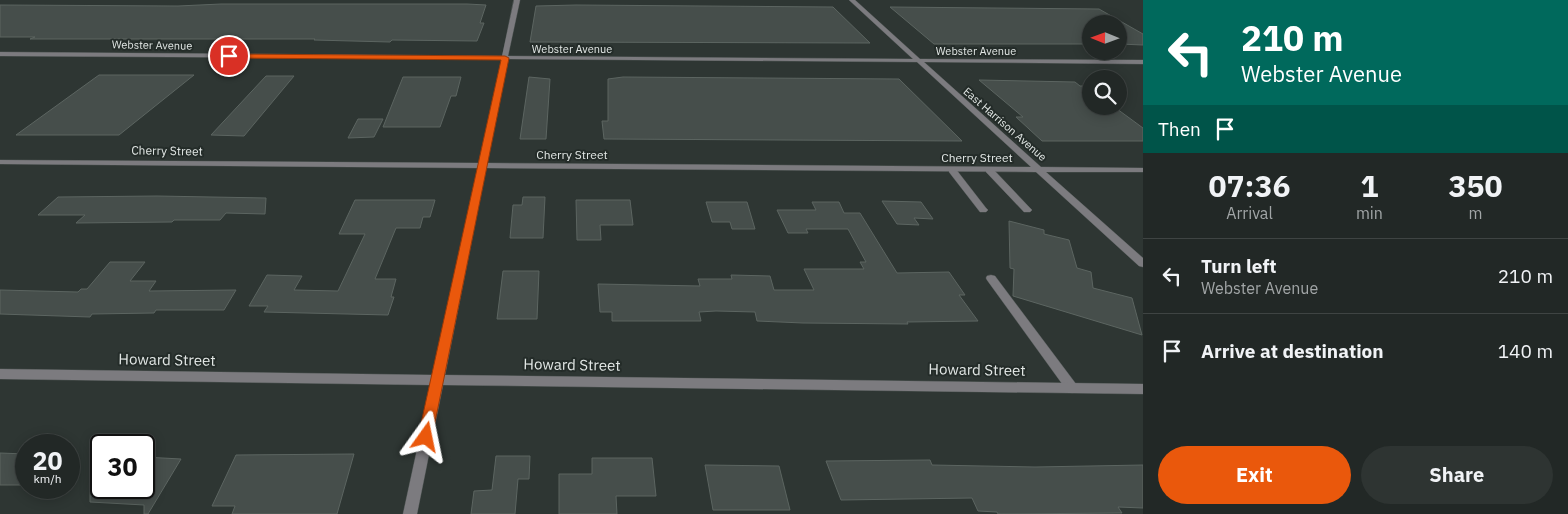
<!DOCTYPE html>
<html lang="en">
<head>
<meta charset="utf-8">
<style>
  :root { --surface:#222826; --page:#2e3432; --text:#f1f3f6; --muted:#a2a6a7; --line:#3f4443; --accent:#ea580c }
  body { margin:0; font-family:"IBM Plex Sans",sans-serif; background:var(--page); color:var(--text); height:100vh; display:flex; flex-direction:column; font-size:19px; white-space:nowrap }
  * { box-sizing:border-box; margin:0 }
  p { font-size:16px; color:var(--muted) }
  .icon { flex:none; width:28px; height:28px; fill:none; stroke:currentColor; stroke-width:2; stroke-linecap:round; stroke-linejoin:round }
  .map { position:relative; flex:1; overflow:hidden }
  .side { display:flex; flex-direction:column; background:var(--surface); width:425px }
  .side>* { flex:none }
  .hud { background:#00695c; color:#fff; overflow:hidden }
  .needle { width:32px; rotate:271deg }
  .tools { position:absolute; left:1082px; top:15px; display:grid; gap:10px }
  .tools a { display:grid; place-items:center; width:45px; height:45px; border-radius:50%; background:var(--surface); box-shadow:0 2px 12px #0003,0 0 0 1px var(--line); font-size:25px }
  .speed { position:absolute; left:15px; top:434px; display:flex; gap:10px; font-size:25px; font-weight:700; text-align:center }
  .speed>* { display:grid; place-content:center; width:65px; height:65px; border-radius:50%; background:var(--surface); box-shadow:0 2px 12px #0003,0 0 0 1px var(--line); line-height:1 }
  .speed small { font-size:12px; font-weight:400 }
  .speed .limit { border:2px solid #111; border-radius:8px; background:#fff; color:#111 }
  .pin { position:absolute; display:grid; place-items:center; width:42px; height:42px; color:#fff; margin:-21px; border:2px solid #fff; border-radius:50%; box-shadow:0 1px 5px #0007 }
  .me { position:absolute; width:55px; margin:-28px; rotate:12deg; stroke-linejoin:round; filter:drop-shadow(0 0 4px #0008) }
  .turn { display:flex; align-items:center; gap:18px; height:105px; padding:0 15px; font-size:22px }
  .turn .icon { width:65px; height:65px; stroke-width:2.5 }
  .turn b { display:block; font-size:35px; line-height:42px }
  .then { display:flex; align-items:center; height:48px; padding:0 15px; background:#0003; gap:10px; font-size:19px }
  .eta { display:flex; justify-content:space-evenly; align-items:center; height:85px; text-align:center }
  .eta b { font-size:30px; font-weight:800; line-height:35px }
  .button { display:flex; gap:10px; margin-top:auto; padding:10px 15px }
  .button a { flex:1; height:58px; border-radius:30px; background:var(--accent); color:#fff; font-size:20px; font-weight:800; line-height:58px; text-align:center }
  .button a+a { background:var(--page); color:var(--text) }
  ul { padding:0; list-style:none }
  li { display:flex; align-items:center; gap:15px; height:75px; padding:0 15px; border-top:1px solid var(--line) }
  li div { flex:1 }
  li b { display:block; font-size:19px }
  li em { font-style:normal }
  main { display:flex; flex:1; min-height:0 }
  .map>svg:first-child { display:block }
</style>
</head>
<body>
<main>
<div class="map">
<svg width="1143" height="514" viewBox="0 0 1143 514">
  <rect width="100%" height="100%" fill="#2e3633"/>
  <path fill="#464e4b" stroke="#5c6561" d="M 221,4 L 467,4 L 486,5 L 480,23 L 484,23 L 477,41 L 392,40 L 390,42 L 314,40 L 315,39 L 30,39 L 35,37 L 0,37 L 0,5 L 178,6 Z
    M 576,5 L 833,7 L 870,43 L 530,42 L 536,6 Z
    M 890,7 L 1099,9 L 1143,34 L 1143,45 L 1119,44 L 1119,24 L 1091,24 L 1091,44 L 934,44 Z
    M 99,75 L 194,75 L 119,135 L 16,135 Z
    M 266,76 L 294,76 L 244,136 L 211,135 Z
    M 403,77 L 461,77 L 456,96 L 451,96 L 440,127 L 383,127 Z
    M 529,77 L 550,79 L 546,139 L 520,139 Z
    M 623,77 L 899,79 L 962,141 L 604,139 L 602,121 L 608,121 L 608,79 Z
    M 979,80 L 1075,82 L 1080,86 L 1085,86 L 1091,90 L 1091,106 L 1113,106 L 1143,128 L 1143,141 L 1042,141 L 1016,117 L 1023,117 Z
    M 358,119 L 383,119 L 374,137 L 348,138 Z
    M 157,196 L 266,198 L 265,214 L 226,213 L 220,220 L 174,220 L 172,222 L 76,223 L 85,215 L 38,215 L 58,197 Z
    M 523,197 L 545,197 L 543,238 L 510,238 L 513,205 L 522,205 Z
    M 355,200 L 435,200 L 430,217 L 423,217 L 420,228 L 396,228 L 375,279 L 396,279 L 391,297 L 394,297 L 388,315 L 264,312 L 268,306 L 249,306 L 267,275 L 302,276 L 294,290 L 338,291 L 365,234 L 339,234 Z
    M 576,200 L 630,200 L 633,225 L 600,225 L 601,240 L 577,240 Z
    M 882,201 L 921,202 L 933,219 L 914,218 L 919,225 L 897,224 Z
    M 706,202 L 747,202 L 755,229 L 732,229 L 730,222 L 712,222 Z
    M 812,202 L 839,202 L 844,213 L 860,213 L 897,273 L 949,272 L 965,295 L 959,295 L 978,321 L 907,322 L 908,324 L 803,323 L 757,321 L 755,312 L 716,311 L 699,312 L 701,321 L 612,321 L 612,312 L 600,312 L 598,284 L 700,286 L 698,279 L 732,279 L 731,275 L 770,276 L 774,290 L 814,290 L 804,269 L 864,269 L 860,262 L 866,262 L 848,229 L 806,229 L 808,233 L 788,233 L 777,210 L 816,210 Z
    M 1009,221 L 1044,230 L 1044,234 L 1069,240 L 1077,268 L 1091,272 L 1093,288 L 1132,298 L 1142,335 L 1013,296 L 1014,269 L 1010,268 Z
    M 110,262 L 145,262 L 130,281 L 156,281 L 149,291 L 236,290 L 224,310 L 156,310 L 154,313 L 92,314 L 90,317 L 0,314 L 0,290 L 78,292 L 81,289 L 87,289 Z
    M 503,271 L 539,271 L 537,319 L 497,319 Z
    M 0,453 L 26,454 L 26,485 L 0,485 Z
    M 354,454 L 337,514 L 232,514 L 235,506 L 212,506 L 236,455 Z
    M 496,456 L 530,456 L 529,479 L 518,479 L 515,514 L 471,514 L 474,491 L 492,490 Z
    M 144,457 L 181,459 L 148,514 L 144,514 L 144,505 L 90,502 L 90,488 L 144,488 Z
    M 592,458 L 652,458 L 656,496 L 616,496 L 617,514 L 559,514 L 559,474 L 592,474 Z
    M 930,460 L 932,465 L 1035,467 L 1143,465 L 1143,508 L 1118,507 L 1122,513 L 998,514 L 997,512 L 978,511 L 972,498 L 841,500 L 826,461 Z
    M 705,465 L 779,466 L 790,510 L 713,510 Z"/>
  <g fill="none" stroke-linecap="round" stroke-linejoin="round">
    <g stroke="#4b5250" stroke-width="1">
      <path id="lane" d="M 949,168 L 955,168 L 986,208 L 988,210 L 986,212 L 980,212 L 949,172 Z
        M 986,168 L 992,168 L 1030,208 L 1032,210 L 1030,212 L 1024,212 L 986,172 Z
        M 991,275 L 995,276 L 1076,384 L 1078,388 L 1076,392 L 1072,393 L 1068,392 L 987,280 L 986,278 L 987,276 Z"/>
    </g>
    <g stroke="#4b5250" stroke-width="1">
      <path id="street" d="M 514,0 L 520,0 L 508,56 L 913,59 L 849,0 L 855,0 L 920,59 L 1143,60 L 1143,64 L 924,62 L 1041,167 L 1143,168 L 1143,172 L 1046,172 L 1143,258 L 1143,267 L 1139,266 L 1036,172 L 486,168 L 445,375 L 1143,384 L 1143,394 L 443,385 L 417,514 L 403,514 L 431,385 L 0,379 L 0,369 L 433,375 L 478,168 L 0,164 L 0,160 L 479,163 L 502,59 L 0,56 L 0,52 L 502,56 ZM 508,59 L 917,62 L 1031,167 L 487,163 Z"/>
    </g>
    <use href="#lane" fill="#7c7b7f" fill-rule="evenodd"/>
    <use href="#street" fill="#7c7b7f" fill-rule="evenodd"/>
  </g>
  <path fill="#ea580c" stroke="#983908" d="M 226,54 L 505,56 L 509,58 L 431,442 L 426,443 L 420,442 L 418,437 L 501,60 L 229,58 L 226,57 Z"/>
  <g text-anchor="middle" stroke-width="4" stroke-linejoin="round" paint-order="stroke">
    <g font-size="11" fill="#e3e8e6" stroke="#242c29">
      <text transform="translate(152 45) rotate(1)" y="4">Webster Avenue</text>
      <text x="572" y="53">Webster Avenue</text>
      <text x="976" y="55">Webster Avenue</text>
      <text transform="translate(1005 124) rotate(41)" y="4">East Harrison Avenue</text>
    </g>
    <g font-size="12" fill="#e3e8e6" stroke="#242c29">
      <text transform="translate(167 151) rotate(1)" y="4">Cherry Street</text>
      <text x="572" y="159">Cherry Street</text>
      <text x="977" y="162">Cherry Street</text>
    </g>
    <g font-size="15" fill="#e3e8e6" stroke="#242c29">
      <text transform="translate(167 360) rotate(1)" y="5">Howard Street</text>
      <text transform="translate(572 365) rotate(1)" y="5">Howard Street</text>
      <text transform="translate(977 370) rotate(1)" y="5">Howard Street</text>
    </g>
  </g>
</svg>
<div class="tools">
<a><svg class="needle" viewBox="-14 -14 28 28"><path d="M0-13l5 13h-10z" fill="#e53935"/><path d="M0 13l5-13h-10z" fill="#a2a6a7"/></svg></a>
<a><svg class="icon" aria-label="search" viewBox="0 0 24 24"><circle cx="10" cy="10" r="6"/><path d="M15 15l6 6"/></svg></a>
</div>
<div class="speed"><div>20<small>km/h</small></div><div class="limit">30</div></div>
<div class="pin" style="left:229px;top:56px;background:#d93025"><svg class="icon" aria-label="arrive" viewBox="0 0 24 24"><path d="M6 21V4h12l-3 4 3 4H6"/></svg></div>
<svg class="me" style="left:426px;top:437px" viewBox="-20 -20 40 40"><path d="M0-17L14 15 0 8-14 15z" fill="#ea580c" stroke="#fff" stroke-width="4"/></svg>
</div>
<section class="side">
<div class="hud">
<div class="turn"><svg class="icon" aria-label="left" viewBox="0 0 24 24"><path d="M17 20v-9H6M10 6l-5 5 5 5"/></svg><div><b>210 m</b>Webster Avenue</div></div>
<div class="then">Then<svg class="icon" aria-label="arrive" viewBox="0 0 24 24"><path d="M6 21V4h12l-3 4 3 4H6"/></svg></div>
</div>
<div class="eta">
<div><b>07:36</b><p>Arrival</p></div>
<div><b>1</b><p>min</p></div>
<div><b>350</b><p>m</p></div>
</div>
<ul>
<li><svg class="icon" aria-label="left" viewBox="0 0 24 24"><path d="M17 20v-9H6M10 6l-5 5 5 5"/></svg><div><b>Turn left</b><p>Webster Avenue</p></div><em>210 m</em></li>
<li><svg class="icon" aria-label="arrive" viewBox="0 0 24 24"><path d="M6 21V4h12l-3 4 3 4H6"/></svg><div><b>Arrive at destination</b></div><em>140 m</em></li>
</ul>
<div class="button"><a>Exit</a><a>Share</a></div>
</section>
</main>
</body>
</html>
